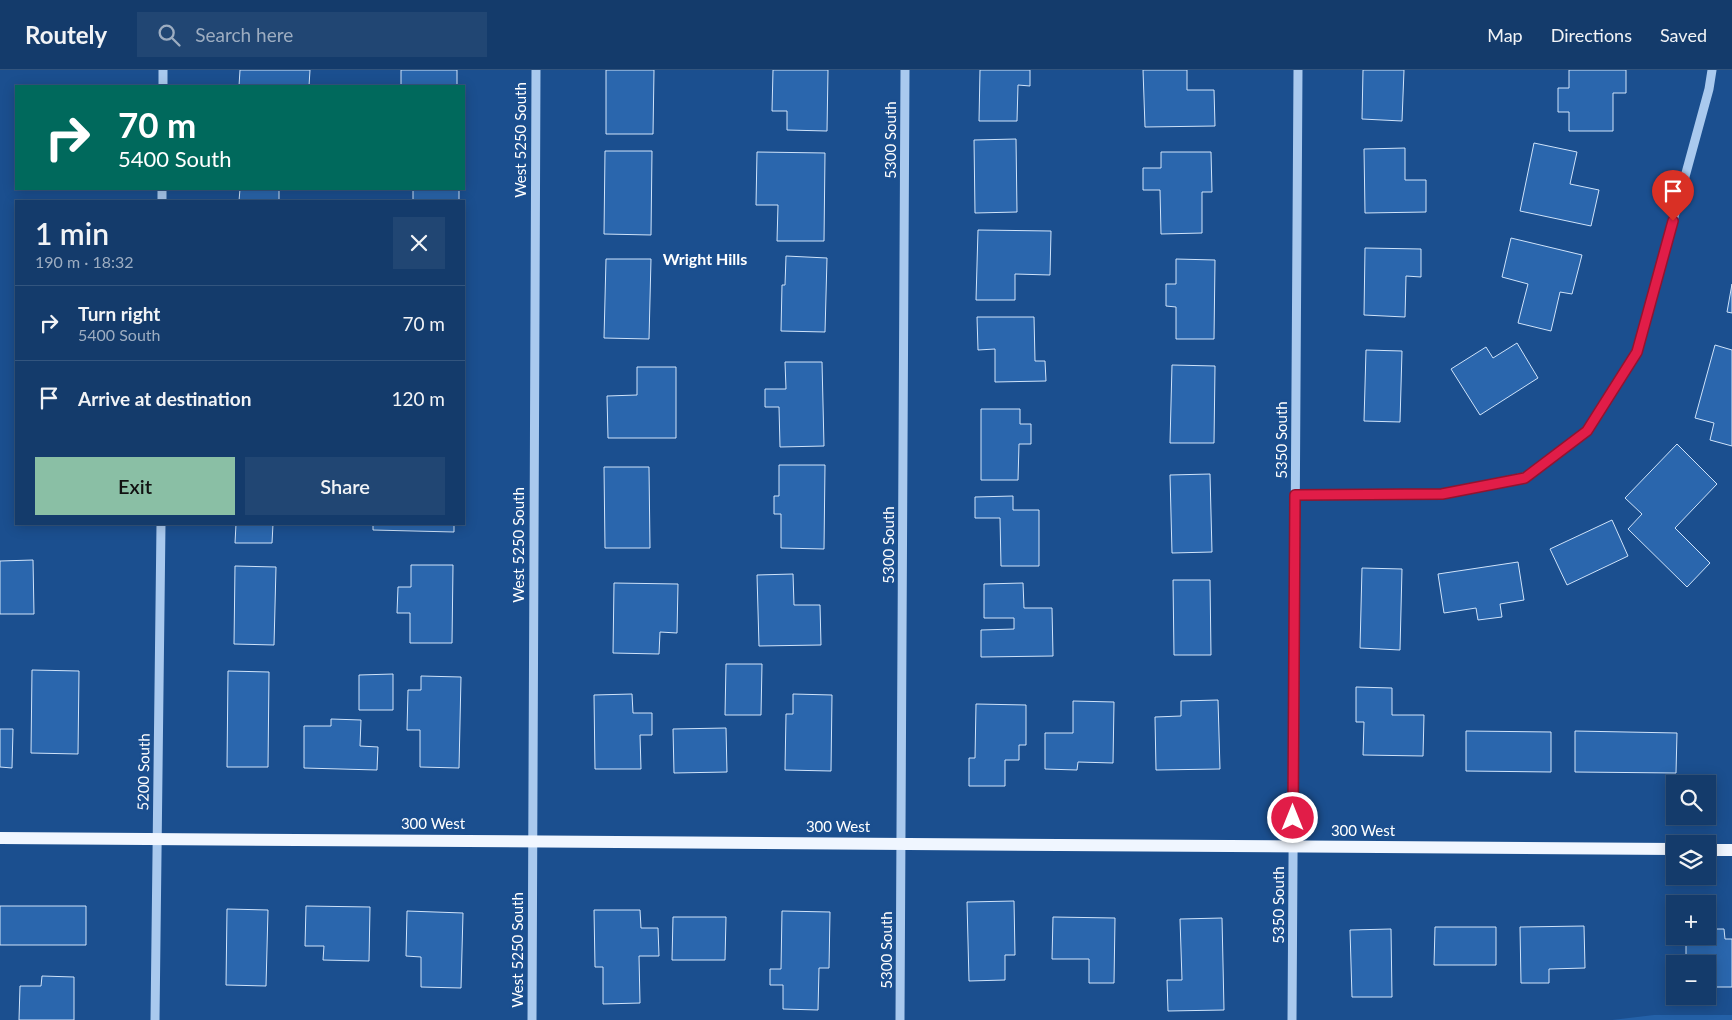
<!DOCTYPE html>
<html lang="en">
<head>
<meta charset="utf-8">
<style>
  :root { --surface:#143b6b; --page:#214673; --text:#f1f3f6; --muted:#9dadc1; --line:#33557e; --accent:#8abfa5 }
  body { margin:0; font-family:Lato,sans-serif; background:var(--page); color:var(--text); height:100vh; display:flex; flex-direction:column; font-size:19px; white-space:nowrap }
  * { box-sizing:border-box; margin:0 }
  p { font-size:16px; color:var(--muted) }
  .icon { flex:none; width:28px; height:28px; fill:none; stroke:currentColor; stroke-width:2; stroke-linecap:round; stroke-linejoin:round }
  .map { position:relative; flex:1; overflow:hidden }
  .sheet { position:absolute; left:15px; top:130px; width:450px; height:325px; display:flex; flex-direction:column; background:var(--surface); border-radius:0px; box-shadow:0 2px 12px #0003,0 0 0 1px var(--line) }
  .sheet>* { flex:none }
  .top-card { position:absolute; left:15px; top:15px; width:450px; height:105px; border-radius:0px; box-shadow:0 2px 12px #0003,0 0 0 1px var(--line); background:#00695c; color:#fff; overflow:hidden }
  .tools { position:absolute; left:1666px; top:705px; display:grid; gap:10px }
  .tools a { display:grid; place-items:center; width:50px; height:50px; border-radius:0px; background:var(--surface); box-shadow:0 2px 12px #0003,0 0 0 1px var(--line); font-size:25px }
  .pin { position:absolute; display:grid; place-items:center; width:42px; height:42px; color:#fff; margin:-51px -21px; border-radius:50% 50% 50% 0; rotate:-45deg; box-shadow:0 0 5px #0007 }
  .pin .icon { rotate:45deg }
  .me { position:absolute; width:55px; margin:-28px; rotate:0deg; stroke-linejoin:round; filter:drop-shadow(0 0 4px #0008) }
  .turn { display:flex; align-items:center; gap:18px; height:105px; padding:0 20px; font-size:22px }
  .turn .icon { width:65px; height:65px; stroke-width:2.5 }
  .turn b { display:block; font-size:35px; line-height:42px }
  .round { display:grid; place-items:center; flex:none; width:52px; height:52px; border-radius:0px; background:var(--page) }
  .head { display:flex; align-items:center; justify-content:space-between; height:85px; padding:0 20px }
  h1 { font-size:30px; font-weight:600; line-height:38px }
  .cta { display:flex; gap:10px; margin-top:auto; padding:10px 20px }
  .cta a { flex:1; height:58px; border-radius:0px; background:var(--accent); color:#111; font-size:20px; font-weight:600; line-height:58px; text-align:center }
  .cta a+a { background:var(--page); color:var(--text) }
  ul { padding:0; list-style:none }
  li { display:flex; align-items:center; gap:15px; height:75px; padding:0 20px; border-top:1px solid var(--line) }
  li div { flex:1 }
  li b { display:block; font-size:19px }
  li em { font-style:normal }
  header { display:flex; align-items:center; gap:30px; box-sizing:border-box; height:70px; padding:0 25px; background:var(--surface); border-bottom:1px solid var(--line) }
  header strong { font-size:24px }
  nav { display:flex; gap:28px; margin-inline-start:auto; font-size:18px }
  .search { width:350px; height:45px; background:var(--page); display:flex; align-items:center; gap:12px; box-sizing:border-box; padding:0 18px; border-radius:0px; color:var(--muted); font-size:19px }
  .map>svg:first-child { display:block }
</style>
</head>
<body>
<header>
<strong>Routely</strong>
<div class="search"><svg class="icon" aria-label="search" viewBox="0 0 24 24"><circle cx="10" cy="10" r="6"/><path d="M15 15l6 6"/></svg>Search here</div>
<nav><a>Map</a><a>Directions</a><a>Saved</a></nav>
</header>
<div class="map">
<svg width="1732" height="950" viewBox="0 0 1732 950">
  <rect width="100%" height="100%" fill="#1b4f8f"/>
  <path fill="#2461a8" d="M 1654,945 L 1732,945 L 1732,950 L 1612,950 Z"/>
  <path fill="#2a66ad" stroke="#cfe3fa" d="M 240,0 L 310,0 L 309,16 L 239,16 Z
    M 401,0 L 457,0 L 457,16 L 401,16 Z
    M 606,0 L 654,0 L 653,64 L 606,64 Z
    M 773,0 L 828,0 L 827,61 L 787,60 L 787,41 L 772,41 Z
    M 980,0 L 1030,0 L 1030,16 L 1018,15 L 1017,51 L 979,51 Z
    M 1143,0 L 1187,0 L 1187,20 L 1214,20 L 1215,56 L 1145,57 Z
    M 1363,0 L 1404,0 L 1402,51 L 1362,49 Z
    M 1569,0 L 1626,0 L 1626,23 L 1613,23 L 1613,61 L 1569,61 L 1569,42 L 1558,42 L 1558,18 L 1569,18 Z
    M 1016,69 L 1017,142 L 975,143 L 974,70 Z
    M 1534,73 L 1577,82 L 1570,114 L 1599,120 L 1591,156 L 1520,141 Z
    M 1405,78 L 1405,110 L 1426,110 L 1426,142 L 1365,143 L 1364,79 Z
    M 605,81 L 652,81 L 651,165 L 604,164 Z
    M 757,82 L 825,83 L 824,171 L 777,171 L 778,135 L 756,135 Z
    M 1161,82 L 1211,82 L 1212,122 L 1202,122 L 1202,163 L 1161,164 L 1160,120 L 1143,120 L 1143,98 L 1161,98 Z
    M 240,119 L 279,119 L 279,131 L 239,131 Z
    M 413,119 L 459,119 L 459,131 L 413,131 Z
    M 978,160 L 1051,161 L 1050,205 L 1015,204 L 1015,230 L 976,230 Z
    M 1511,168 L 1582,185 L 1572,224 L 1560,222 L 1551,261 L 1518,253 L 1528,214 L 1502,207 Z
    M 1365,178 L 1421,179 L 1421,207 L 1406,206 L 1405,247 L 1364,245 Z
    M 786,186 L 827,188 L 825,262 L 781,261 L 782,215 L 785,215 Z
    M 606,189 L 651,189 L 649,269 L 604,268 Z
    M 1176,189 L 1215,190 L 1214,269 L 1176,269 L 1176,237 L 1166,236 L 1166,214 L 1176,214 Z
    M 1732,214 L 1732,243 L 1727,242 Z
    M 977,247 L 1034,247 L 1035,291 L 1045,291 L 1046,311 L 995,312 L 995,279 L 978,280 Z
    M 1517,273 L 1538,308 L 1480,345 L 1451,299 L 1486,277 L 1493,288 Z
    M 1715,275 L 1732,280 L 1732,376 L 1710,370 L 1714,353 L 1695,348 Z
    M 1366,280 L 1402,281 L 1400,352 L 1364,351 Z
    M 785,292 L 822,292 L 824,376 L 780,377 L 779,337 L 765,337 L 765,319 L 786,319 Z
    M 1172,295 L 1215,296 L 1214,373 L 1170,373 Z
    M 637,297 L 676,297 L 676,368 L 608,368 L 607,326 L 637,325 Z
    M 981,339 L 1020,339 L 1020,354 L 1031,354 L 1031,374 L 1019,374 L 1018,410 L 981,410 Z
    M 1677,374 L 1717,414 L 1675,458 L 1710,493 L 1687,517 L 1628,459 L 1642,444 L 1625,428 Z
    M 779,395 L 825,395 L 824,479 L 781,478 L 781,444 L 774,444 L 774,426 L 779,426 Z
    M 604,397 L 649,397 L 650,478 L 605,478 Z
    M 1210,404 L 1212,482 L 1172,483 L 1170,405 Z
    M 1013,426 L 1013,440 L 1039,440 L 1039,496 L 1001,496 L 1000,448 L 975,448 L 975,427 Z
    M 1612,450 L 1628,486 L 1567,515 L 1550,479 Z
    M 236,454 L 273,454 L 272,473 L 235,473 Z
    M 373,454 L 454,454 L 454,462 L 373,460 Z
    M 33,490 L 34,544 L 0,544 L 0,491 Z
    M 1518,492 L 1524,530 L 1500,534 L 1502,547 L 1478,550 L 1476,538 L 1444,543 L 1438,504 Z
    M 411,495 L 453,495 L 452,573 L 410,573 L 410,543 L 397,543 L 398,517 L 411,517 Z
    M 235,496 L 276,497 L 274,575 L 234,574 Z
    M 1362,498 L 1402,499 L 1400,580 L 1360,578 Z
    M 793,504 L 794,535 L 820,535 L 821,575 L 759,576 L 757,505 Z
    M 1173,510 L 1210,510 L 1211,585 L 1174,585 Z
    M 614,513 L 678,514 L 677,563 L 660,562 L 659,584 L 613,583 Z
    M 1023,513 L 1024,538 L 1052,538 L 1053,586 L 981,587 L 981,560 L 1014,559 L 1014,548 L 984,548 L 984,514 Z
    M 726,594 L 762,594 L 761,645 L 725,645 Z
    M 32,600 L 79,601 L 78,684 L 31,683 Z
    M 228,601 L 269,602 L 268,697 L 227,697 Z
    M 393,604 L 393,640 L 359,640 L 359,605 Z
    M 421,606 L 461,607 L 459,698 L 420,697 L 420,660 L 407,660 L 408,620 L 421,620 Z
    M 1356,617 L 1392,618 L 1392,645 L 1424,645 L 1423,686 L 1363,685 L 1364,652 L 1356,652 Z
    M 632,624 L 633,643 L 652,643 L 652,665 L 640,665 L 641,699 L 595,699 L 594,625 Z
    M 793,624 L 832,625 L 831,701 L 785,700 L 786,644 L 793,644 Z
    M 1218,630 L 1220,699 L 1156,700 L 1155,647 L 1181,646 L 1181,631 Z
    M 1073,631 L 1114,632 L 1113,693 L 1078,692 L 1077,700 L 1045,699 L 1045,663 L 1073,663 Z
    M 976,634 L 1026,635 L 1026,675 L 1019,675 L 1019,690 L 1005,690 L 1005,716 L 969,716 L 969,688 L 975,688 Z
    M 331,649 L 361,650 L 360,676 L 378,677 L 377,700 L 304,698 L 304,656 L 331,656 Z
    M 726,658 L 727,702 L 674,703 L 673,659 Z
    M 0,659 L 13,659 L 12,698 L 0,697 Z
    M 1466,661 L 1551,662 L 1551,702 L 1466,701 Z
    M 1575,661 L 1677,663 L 1676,703 L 1575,702 Z
    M 1014,831 L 1015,885 L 1005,885 L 1005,910 L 969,911 L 967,832 Z
    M 0,836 L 86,836 L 86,875 L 0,875 Z
    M 306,836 L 370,837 L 369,891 L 323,890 L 324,876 L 305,876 Z
    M 227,839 L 268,840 L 266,916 L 226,915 Z
    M 594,840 L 640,840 L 641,858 L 658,858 L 659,886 L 639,886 L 640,933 L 603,934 L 603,897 L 595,897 Z
    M 407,841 L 463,843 L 461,918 L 421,917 L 421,887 L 406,886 Z
    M 782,841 L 830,842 L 829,898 L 819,898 L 818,940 L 783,939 L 783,915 L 770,915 L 770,899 L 781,899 Z
    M 673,847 L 726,847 L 725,890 L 672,890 Z
    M 1053,847 L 1115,848 L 1114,913 L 1089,913 L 1089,889 L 1052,889 Z
    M 1222,848 L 1224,940 L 1168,941 L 1167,910 L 1182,910 L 1180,849 Z
    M 1584,856 L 1585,898 L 1549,899 L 1549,913 L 1521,913 L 1520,857 Z
    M 1435,857 L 1496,857 L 1496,895 L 1434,895 Z
    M 1391,859 L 1392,927 L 1352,927 L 1350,860 Z
    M 1708,859 L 1724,859 L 1725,869 L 1732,869 L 1732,917 L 1708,917 L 1708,894 L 1686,894 L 1686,866 L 1708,866 Z
    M 42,906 L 74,907 L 74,950 L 19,950 L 20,916 L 41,916 Z"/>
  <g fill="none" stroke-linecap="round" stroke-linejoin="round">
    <path stroke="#a9c9ee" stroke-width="9" d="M 163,16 L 163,0
      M 162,131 L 162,119
      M 1295,425 L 1442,424 L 1525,407 L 1587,361 L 1637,282 L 1709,19 L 1712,0
      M 155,950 L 161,454
      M 532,950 L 536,0
      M 900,950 L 905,0
      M 1292,950 L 1298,0"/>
    <path stroke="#f0f6ff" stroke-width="12" d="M 0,768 L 1675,779
      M 1708,780 L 1732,780"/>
  </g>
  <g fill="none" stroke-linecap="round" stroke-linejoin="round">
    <g stroke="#92132f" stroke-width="12">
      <path id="route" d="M 1293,748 L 1295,425 L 1442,424 L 1525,408 L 1587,361 L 1637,282 L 1673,151"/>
    </g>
    <use href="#route" stroke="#e11d48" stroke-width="9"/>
  </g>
  <g text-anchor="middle" stroke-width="5" stroke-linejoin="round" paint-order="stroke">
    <g font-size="15" fill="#fff" stroke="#1b4f8f">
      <text transform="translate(521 70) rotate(-90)" y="5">West 5250 South</text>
      <text transform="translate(891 70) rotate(-90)" y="5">5300 South</text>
      <text transform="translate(1282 370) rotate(-90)" y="5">5350 South</text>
      <text transform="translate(519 475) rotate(-90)" y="5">West 5250 South</text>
      <text transform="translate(889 475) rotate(-90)" y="5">5300 South</text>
      <text transform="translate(144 702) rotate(-89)" y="5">5200 South</text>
      <text x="433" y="759">300 West</text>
      <text x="838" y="762">300 West</text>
      <text x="1363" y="766">300 West</text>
      <text transform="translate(1279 835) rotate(-90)" y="5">5350 South</text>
      <text transform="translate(518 880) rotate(-90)" y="5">West 5250 South</text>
      <text transform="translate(887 880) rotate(-90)" y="5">5300 South</text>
    </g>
    <g font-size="16" font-weight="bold" fill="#fff" stroke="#1b4f8f">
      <text x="705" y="195">Wright Hills</text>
    </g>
  </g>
</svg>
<div class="tools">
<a><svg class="icon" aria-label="search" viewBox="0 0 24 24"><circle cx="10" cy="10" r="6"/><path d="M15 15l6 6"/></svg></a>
<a><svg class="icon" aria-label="layers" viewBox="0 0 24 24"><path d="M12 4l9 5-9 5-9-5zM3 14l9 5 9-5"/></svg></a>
<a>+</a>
<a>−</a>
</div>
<div class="pin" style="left:1673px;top:151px;background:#d93025"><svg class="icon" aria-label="arrive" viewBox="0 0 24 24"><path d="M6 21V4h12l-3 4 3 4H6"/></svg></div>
<svg class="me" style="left:1293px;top:748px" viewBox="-20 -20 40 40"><circle r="17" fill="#e11d48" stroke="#fff" stroke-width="3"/><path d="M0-11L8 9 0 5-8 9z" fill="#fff"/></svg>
<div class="top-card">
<div class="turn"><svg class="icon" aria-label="right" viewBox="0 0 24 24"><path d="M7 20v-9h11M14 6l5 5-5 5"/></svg><div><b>70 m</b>5400 South</div></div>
</div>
<section class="sheet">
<div class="head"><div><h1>1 min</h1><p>190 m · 18:32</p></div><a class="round"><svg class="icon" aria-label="close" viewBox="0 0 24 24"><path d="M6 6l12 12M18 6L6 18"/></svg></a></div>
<ul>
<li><svg class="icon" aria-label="right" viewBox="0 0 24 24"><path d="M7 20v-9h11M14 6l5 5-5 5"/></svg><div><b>Turn right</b><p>5400 South</p></div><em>70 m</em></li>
<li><svg class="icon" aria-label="arrive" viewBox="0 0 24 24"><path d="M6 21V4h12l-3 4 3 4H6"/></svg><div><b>Arrive at destination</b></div><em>120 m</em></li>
</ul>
<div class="cta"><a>Exit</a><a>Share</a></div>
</section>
</div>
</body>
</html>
